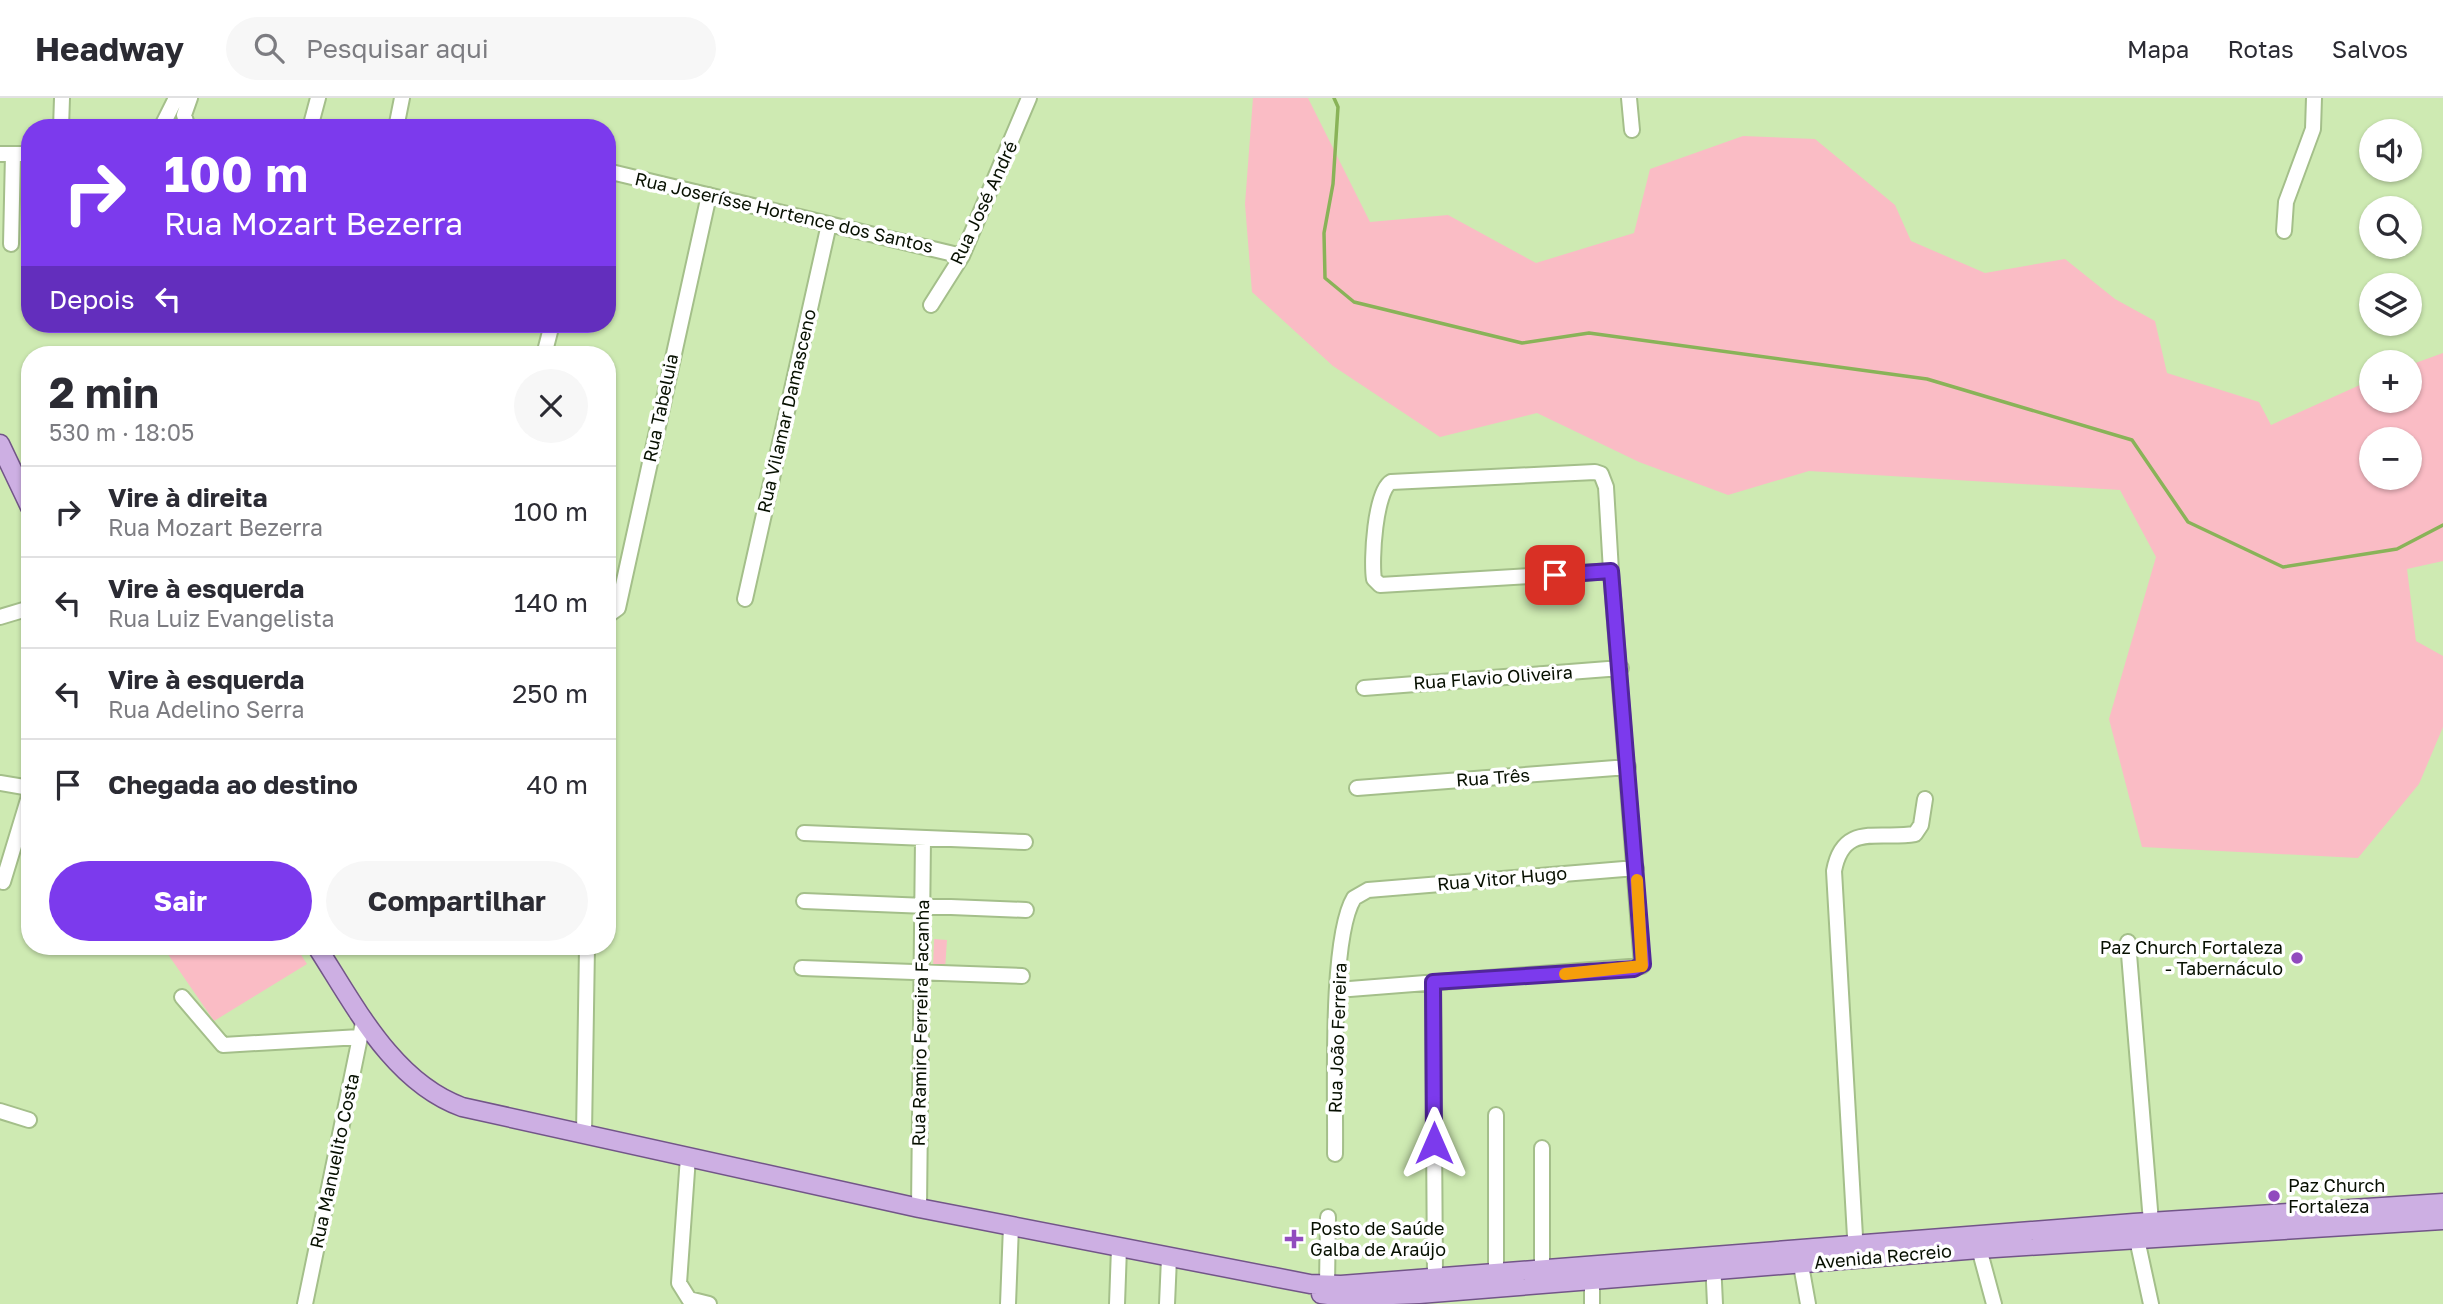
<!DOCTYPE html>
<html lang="pt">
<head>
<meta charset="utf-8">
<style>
  :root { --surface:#fff; --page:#f7f7f7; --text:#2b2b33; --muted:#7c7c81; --line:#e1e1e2; --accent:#7c3aed }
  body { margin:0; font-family:"Golos Text",sans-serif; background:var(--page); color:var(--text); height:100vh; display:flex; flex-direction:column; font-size:26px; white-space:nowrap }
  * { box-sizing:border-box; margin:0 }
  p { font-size:23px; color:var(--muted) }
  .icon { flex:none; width:38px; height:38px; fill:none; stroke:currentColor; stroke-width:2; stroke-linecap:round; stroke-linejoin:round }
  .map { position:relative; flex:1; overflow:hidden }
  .drawer { position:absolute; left:21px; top:248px; width:595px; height:609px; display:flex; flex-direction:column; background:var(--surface); border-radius:28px; box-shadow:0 2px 5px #0004 }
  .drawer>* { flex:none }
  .banner { position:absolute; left:21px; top:21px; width:595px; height:214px; border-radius:28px; box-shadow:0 2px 5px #0004; background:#7c3aed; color:#fff; overflow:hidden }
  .fabs { position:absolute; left:2359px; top:21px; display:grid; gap:14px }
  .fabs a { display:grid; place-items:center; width:63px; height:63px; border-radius:50%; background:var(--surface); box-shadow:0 2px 5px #0004; font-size:35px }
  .pin { position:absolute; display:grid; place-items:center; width:60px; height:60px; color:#fff; margin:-30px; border-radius:14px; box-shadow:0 4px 10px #0006 }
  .me { position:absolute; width:77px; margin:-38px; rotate:0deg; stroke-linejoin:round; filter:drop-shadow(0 0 5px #0008) }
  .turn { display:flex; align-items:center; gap:24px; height:147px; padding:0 28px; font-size:32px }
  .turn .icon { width:91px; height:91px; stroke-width:2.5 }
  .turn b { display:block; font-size:49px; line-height:60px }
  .then { display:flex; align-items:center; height:66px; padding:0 28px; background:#0003; gap:14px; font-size:26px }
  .round { display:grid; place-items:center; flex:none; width:74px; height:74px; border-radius:37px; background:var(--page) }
  .summary { display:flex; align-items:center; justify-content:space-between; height:119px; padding:0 28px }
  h1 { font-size:42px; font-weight:700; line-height:52px }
  .primary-button { display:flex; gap:14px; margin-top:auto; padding:14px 28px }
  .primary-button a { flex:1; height:80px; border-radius:42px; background:var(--accent); color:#fff; font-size:28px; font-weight:700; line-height:80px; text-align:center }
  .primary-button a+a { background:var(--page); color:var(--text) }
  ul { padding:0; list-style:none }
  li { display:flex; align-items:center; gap:21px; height:91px; padding:0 28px; border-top:2px solid var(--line) }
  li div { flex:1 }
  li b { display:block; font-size:26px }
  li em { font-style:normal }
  header { display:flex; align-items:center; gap:42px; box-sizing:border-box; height:98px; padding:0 35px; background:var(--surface); border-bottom:2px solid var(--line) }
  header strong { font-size:33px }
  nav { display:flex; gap:38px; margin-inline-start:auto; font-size:24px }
  .search { width:490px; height:63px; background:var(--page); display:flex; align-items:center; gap:18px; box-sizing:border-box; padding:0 24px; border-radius:38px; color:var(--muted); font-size:26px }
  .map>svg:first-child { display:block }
</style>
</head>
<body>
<header>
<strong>Headway</strong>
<div class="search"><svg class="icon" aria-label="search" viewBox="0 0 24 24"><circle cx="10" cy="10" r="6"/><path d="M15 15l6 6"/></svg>Pesquisar aqui</div>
<nav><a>Mapa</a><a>Rotas</a><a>Salvos</a></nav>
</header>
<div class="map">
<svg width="2443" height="1206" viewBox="0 0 2443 1206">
  <rect width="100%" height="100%" fill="#ceeab2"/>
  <path fill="#fabcc5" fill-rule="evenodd" d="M 1253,0 L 1308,0 L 1370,124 L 1448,117 L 1536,165 L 1634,135 L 1650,71 L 1743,38 L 1815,41 L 1895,107 L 1911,143 L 1985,175 L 2065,161 L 2115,201 L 2155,223 L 2167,275 L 2259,304 L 2271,327 L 2371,282 L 2371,303 L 2410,303 L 2410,267 L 2443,255 L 2443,463 L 2407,471 L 2416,543 L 2443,558 L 2443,629 L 2419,686 L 2358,760 L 2142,749 L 2109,621 L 2156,459 L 2120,392 L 1809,373 L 1728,397 L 1639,364 L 1537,315 L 1440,339 L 1333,268 L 1252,194 L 1245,106 ZM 2371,341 L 2410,341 L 2410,380 L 2371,380 Z
    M 934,841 L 947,842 L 945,871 L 933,870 Z
    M 163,849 L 296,849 L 307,866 L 214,923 Z"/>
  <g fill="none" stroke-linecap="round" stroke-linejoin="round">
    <path stroke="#89b358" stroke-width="3.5" d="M 1334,0 L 1338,9 L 1333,86 L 1324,135 L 1325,180 L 1354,204 L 1522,245 L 1589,235 L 1927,281 L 2132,342 L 2188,424 L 2283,469 L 2397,451 L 2443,427"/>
    <g stroke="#a4bf8a" stroke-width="18">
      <path id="minor" d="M 1629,0 L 1632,32
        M 61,30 L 62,0
        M 161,30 L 176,0
        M 188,30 L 184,17 L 190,0
        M 310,30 L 318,0
        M 396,30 L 402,0
        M 0,56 L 30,56
        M 607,73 L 962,158
        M 2284,133 L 2286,104 L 2313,31 L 2314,0
        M 11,146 L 13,56
        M 931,207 L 962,158 L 1029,0
        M 544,257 L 552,226
        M 745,501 L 829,126
        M 607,518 L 618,510 L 709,97
        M 0,519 L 30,510
        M 1364,590 L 1621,570
        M 0,685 L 30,690
        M 1357,690 L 1628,669
        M 804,735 L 1025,744
        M 3,784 L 30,695
        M 804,803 L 1026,812
        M 2128,844 L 2151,1124
        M 802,870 L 1022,878
        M 1433,884 L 1435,1179
        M 1337,892 L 1642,868 L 1611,473 L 1380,487 L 1374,481 C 1371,463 1375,393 1391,384 L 1595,374 L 1601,376 L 1606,389 L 1611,473
        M 182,899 L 223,947 L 360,939
        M 0,1013 L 29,1022
        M 584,1036 L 587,849
        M 1335,1056 C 1336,1001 1329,841 1354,800 L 1368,792 L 1636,770
        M 688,1059 L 679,1185 L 689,1201 L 709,1206
        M 919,1110 L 923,740
        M 2135,1132 L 2151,1206
        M 1977,1143 L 1994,1206
        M 1799,1156 L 1808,1206
        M 1856,1156 L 1834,773 C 1843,724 1878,742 1915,736 L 1921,727 L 1925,701
        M 1713,1163 L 1715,1206
        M 1542,1171 L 1542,1050
        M 1496,1174 L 1496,1017
        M 1327,1187 L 1328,1119
        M 305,1206 L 364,920
        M 1008,1206 L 1011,1128
        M 1117,1206 L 1119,1150
        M 1167,1206 L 1169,1160
        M 1592,1206 L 1592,1172"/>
    </g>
    <g stroke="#725588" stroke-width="21">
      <path id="major" d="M 0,346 L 30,409
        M 317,849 C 355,908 393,984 462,1009 L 919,1110 L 1310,1186 L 1341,1187 L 2134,1125 L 2443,1105
        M 1321,1196 L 1342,1199 L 1419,1196 L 1979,1151 L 2443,1122"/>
    </g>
    <use href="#minor" stroke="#fff" stroke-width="14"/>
    <use href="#major" stroke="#cdafe3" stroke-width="18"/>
  </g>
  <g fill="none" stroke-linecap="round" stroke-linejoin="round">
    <g stroke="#51269a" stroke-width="18">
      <path id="route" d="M 1434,1045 L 1433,884 L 1634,871 L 1643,866 L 1611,473 L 1555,477"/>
    </g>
    <use href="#route" stroke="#7c3aed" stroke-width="12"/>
    <path stroke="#f59e0b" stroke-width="12" d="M 1565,876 L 1642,868 L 1637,782"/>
  </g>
  <g fill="#914bbe" stroke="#fff" stroke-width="2.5">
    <circle cx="2297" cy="860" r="7"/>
    <circle cx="2274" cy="1098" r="7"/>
    <path d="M1290.5 1130.5h7v7h7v7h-7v7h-7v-7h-7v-7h7z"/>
  </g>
  <g text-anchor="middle" stroke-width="7" stroke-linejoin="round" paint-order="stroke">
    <g font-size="18" fill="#071001" stroke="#fff">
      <text transform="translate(984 105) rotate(-65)" y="6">Rua José André</text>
      <text transform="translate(784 115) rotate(13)" y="6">Rua Joserísse Hortence dos Santos</text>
      <text transform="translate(661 310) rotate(-78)" y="6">Rua Tabeluia</text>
      <text transform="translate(787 313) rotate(-77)" y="6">Rua Vilamar Damasceno</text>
      <text transform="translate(1493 580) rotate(-4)" y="6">Rua Flavio Oliveira</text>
      <text transform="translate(1493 680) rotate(-4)" y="6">Rua Três</text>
      <text transform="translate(1502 781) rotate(-5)" y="6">Rua Vitor Hugo</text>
      <text transform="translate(921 925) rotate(-89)" y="6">Rua Ramiro Ferreira Facanha</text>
      <text transform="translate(1338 940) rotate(-88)" y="6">Rua João Ferreira</text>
      <text transform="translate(335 1063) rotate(-78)" y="6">Rua Manuelito Costa</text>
      <text transform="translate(1883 1159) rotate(-5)" y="6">Avenida Recreio</text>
    </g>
    <g font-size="18" fill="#071001" stroke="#fff" text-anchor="start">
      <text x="2283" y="856" text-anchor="end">Paz Church Fortaleza<tspan x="2283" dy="21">- Tabernáculo</tspan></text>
      <text x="2288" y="1094">Paz Church<tspan x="2288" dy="21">Fortaleza</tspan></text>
      <text x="1310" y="1137">Posto de Saúde<tspan x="1310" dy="21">Galba de Araújo</tspan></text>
    </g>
  </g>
</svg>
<div class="fabs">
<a><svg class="icon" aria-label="sound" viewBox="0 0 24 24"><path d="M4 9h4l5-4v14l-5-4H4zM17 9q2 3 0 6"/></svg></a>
<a><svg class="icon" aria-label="search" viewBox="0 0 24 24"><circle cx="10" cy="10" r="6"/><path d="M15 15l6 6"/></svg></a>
<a><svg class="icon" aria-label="layers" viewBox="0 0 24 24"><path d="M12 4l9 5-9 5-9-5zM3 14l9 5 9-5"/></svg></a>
<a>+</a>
<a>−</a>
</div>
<div class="pin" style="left:1555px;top:477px;background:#d93025"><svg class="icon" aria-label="arrive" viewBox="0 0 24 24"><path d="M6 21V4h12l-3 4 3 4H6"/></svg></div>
<svg class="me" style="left:1434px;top:1045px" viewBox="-20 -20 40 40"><path d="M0-17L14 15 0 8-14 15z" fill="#7c3aed" stroke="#fff" stroke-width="4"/></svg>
<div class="banner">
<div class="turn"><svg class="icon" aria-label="right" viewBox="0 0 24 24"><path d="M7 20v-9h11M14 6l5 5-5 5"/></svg><div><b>100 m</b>Rua Mozart Bezerra</div></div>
<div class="then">Depois<svg class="icon" aria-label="left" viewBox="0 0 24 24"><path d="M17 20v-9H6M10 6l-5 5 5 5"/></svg></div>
</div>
<section class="drawer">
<div class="summary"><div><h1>2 min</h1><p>530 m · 18:05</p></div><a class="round"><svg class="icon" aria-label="close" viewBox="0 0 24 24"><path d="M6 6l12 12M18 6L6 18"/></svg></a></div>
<ul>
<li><svg class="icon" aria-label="right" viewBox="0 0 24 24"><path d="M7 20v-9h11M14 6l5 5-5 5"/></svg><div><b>Vire à direita</b><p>Rua Mozart Bezerra</p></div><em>100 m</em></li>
<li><svg class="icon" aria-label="left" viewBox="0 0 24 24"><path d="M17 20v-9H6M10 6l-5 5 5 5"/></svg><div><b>Vire à esquerda</b><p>Rua Luiz Evangelista</p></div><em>140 m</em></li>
<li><svg class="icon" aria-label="left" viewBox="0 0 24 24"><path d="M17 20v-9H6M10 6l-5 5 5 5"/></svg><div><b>Vire à esquerda</b><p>Rua Adelino Serra</p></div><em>250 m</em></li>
<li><svg class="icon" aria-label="arrive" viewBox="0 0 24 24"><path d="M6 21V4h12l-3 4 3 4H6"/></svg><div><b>Chegada ao destino</b></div><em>40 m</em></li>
</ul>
<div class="primary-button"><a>Sair</a><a>Compartilhar</a></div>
</section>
</div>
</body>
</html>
